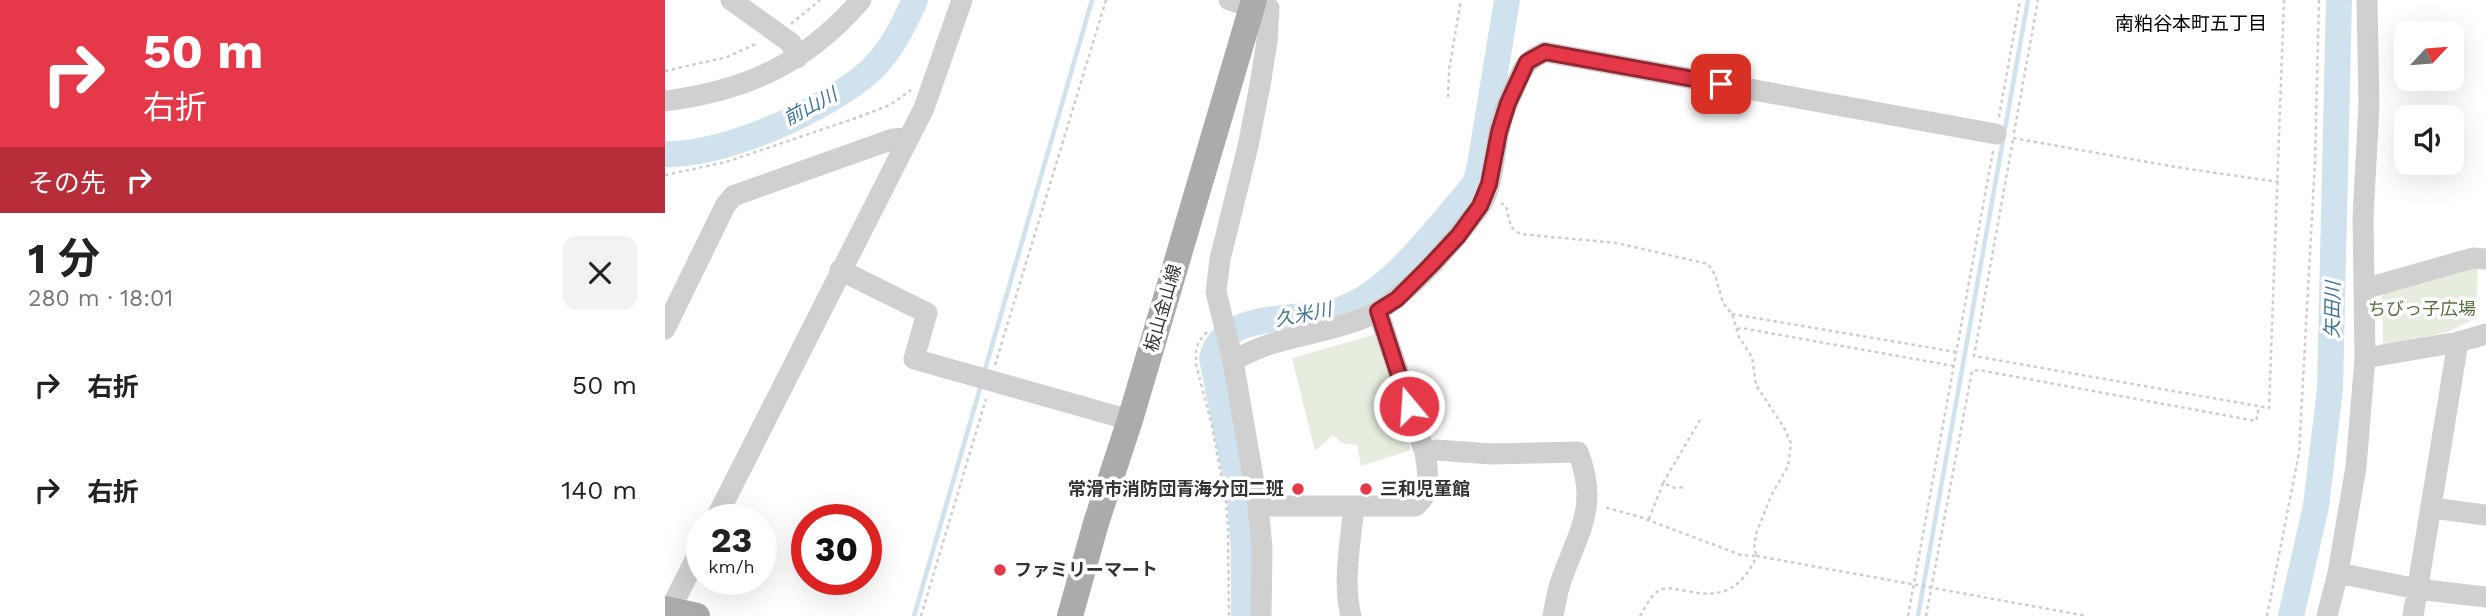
<!DOCTYPE html>
<html lang="ja">
<head>
<meta charset="utf-8">
<style>
  :root { --surface:#fff; --page:#f2f2f2; --text:#222; --muted:#767676 }
  body { margin:0; font-family:"Work Sans","Noto Sans JP",sans-serif; background:var(--page); color:var(--text); height:100vh; display:flex; flex-direction:column; font-size:26px; white-space:nowrap }
  * { box-sizing:border-box; margin:0 }
  p { font-size:23px; color:var(--muted) }
  .icon { flex:none; width:38px; height:38px; fill:none; stroke:currentColor; stroke-width:2; stroke-linecap:round; stroke-linejoin:round }
  .map { position:relative; flex:1; overflow:hidden }
  .side { display:flex; flex-direction:column; background:var(--surface); width:665px }
  .side>* { flex:none }
  .banner { background:#e53949; color:#fff; overflow:hidden }
  .needle { width:46px; rotate:64deg }
  .fabs { position:absolute; left:1729px; top:21px; display:grid; gap:14px }
  .fabs a { display:grid; place-items:center; width:70px; height:70px; border-radius:14px; background:var(--surface); box-shadow:0 7px 28px #0002; font-size:35px }
  .speed { position:absolute; left:21px; top:504px; display:flex; gap:14px; font-size:35px; font-weight:700; text-align:center }
  .speed>* { display:grid; place-content:center; width:91px; height:91px; border-radius:50%; background:var(--surface); box-shadow:0 7px 28px #0002; line-height:1 }
  .speed small { font-size:18px; font-weight:400 }
  .speed .limit { border:10px solid #d22; background:#fff; color:#111 }
  .pin { position:absolute; display:grid; place-items:center; width:60px; height:60px; color:#fff; margin:-30px; border-radius:14px; box-shadow:0 4px 10px #0006 }
  .me { position:absolute; width:77px; margin:-38px; rotate:342deg; stroke-linejoin:round; filter:drop-shadow(0 0 5px #0008) }
  .turn { display:flex; align-items:center; gap:24px; height:147px; padding:0 28px; font-size:32px }
  .turn .icon { width:91px; height:91px; stroke-width:2.5 }
  .turn b { display:block; font-size:49px; line-height:60px }
  .then { display:flex; align-items:center; height:66px; padding:0 28px; background:#0003; gap:14px; font-size:26px }
  .round { display:grid; place-items:center; flex:none; width:74px; height:74px; border-radius:14px; background:var(--page) }
  .summary { display:flex; align-items:center; justify-content:space-between; height:119px; padding:0 28px }
  h1 { font-size:42px; font-weight:700; line-height:52px }
  ul { padding:0; list-style:none }
  li { display:flex; align-items:center; gap:21px; height:105px; padding:0 28px }
  li div { flex:1 }
  li b { display:block; font-size:26px }
  li em { font-style:normal }
  main { display:flex; flex:1; min-height:0 }
  .map>svg:first-child { display:block }
</style>
</head>
<body>
<main>
<section class="side">
<div class="banner">
<div class="turn"><svg class="icon" aria-label="right" viewBox="0 0 24 24"><path d="M7 20v-9h11M14 6l5 5-5 5"/></svg><div><b>50 m</b>右折</div></div>
<div class="then">その先<svg class="icon" aria-label="right" viewBox="0 0 24 24"><path d="M7 20v-9h11M14 6l5 5-5 5"/></svg></div>
</div>
<div class="summary"><div><h1>1 分</h1><p>280 m · 18:01</p></div><a class="round"><svg class="icon" aria-label="close" viewBox="0 0 24 24"><path d="M6 6l12 12M18 6L6 18"/></svg></a></div>
<ul>
<li><svg class="icon" aria-label="right" viewBox="0 0 24 24"><path d="M7 20v-9h11M14 6l5 5-5 5"/></svg><div><b>右折</b></div><em>50 m</em></li>
<li><svg class="icon" aria-label="right" viewBox="0 0 24 24"><path d="M7 20v-9h11M14 6l5 5-5 5"/></svg><div><b>右折</b></div><em>140 m</em></li>
</ul>
</section>
<div class="map">
<svg width="1821" height="616" viewBox="0 0 1821 616">
  <rect width="100%" height="100%" fill="#fff"/>
  <path fill="#e6ecde" d="M 1813,262 L 1811,318 L 1785,331 L 1718,348 L 1717,291 Z
    M 711,334 L 746,450 L 696,466 L 692,445 L 677,443 L 668,435 L 650,451 L 627,358 Z"/>
  <g fill="none" stroke-linecap="round" stroke-linejoin="round">
    <path stroke="#cfe2ee" stroke-width="4.5" d="M 319,373 L 427,0
      M 249,616 L 316,385
      M 1253,616 L 1363,0"/>
    <path stroke="#cfe2ee" stroke-width="26" d="M 0,154 C 57,157 166,108 207,69 C 227,50 239,24 250,0
      M 579,616 L 579,551 L 575,498 L 547,358 C 559,309 638,322 675,310 C 726,292 766,234 801,195 L 811,182 L 815,165 L 842,0
      M 1626,616 L 1651,506 L 1665,389 L 1674,0"/>
    <path stroke="#cdcdcd" stroke-width="2.5" stroke-dasharray="3.5 3.5" stroke-linecap="butt" d="M 126,24 L 155,0
      M 0,71 L 62,57 L 93,43
      M 783,97 L 784,70 L 796,0
      M 1334,117 L 1355,0
      M 1349,133 L 1373,0
      M 1348,138 L 1511,167 L 1614,182
      M 1348,140 L 1309,356 L 1604,408 L 1619,0
      M 0,175 L 61,162 L 191,118 L 225,105 L 246,90
      M 836,203 L 841,206 L 846,227 L 855,234 L 952,243 L 1043,264 L 1050,275 L 1058,303 L 1067,314 L 1074,337 L 1087,357 L 1091,385 L 1118,426 L 1126,443 L 1123,466 L 1106,496 L 1091,534 L 1089,549 L 1092,556 L 1076,555 L 975,517 L 939,507
      M 1067,314 L 1291,352
      M 1072,329 L 1076,328 L 1289,366
      M 542,332 L 534,341 L 531,349 L 531,364 L 547,426 L 561,502 L 563,529 L 564,616
      M 330,365 L 441,0
      M 998,483 L 1035,420
      M 984,519 L 998,483 L 1010,488 L 1021,487
      M 256,616 L 321,399
      M 975,616 C 980,608 986,594 995,590 C 1003,586 1013,590 1022,591 C 1057,599 1076,589 1092,556 L 1422,616
      M 1243,616 L 1328,151
      M 1261,616 L 1307,371 L 1314,370 L 1591,421 L 1594,407
      M 1602,616 L 1634,453 L 1650,162 L 1654,0"/>
    <path stroke="#d0d0d0" stroke-width="21" d="M 66,0 L 126,43 L 132,58
      M 564,0 L 587,7
      M 594,0 L 604,8 L 602,41 L 595,85 L 583,146 L 555,259 L 551,292 L 568,361 L 593,506 L 597,548 L 596,616
      M 0,101 C 83,90 140,64 196,0
      M 175,270 L 262,313 L 249,359 L 465,420
      M 1699,289 L 1808,258 L 1821,259
      M 713,311 L 760,453
      M 0,329 L 60,206 L 68,196 L 228,139 L 244,138
      M 1700,358 L 1793,342 L 1821,334
      M 568,361 C 612,335 654,336 699,318 C 738,302 788,243 814,208 C 829,187 828,157 834,132 C 837,116 843,101 850,87 C 858,68 860,61 880,52 L 1331,134
      M 593,506 L 750,506 C 766,496 763,469 760,453 L 771,450 L 827,454 L 913,452 C 935,508 912,533 895,584 C 892,594 890,605 888,616
      M 1767,508 L 1821,515
      M 50,520 L 259,108 L 297,0
      M 1673,573 L 1752,589 L 1821,597
      M 2,616 L 37,546
      M 686,616 C 677,581 686,541 689,506
      M 1662,616 L 1673,573 L 1691,467 L 1700,358 L 1698,217 L 1704,105 L 1702,0
      M 1748,616 L 1793,342"/>
    <path stroke="#ababab" stroke-width="26" d="M 0,609 L 32,616
      M 405,616 L 431,523 L 465,420 L 589,0"/>
  </g>
  <g fill="none" stroke-linecap="round" stroke-linejoin="round">
    <g stroke="#95252f" stroke-width="18">
      <path id="route" d="M 744,406 L 713,311 L 732,299 L 765,266 L 793,236 L 815,206 L 824,184 L 834,132 L 843,103 L 862,62 L 880,52 L 1056,84"/>
    </g>
    <use href="#route" stroke="#e53949" stroke-width="12"/>
  </g>
  <g fill="#e53949" stroke="#fff" stroke-width="2.5">
    <circle cx="633" cy="489" r="7"/>
    <circle cx="701" cy="489" r="7"/>
    <circle cx="335" cy="570" r="7"/>
  </g>
  <g text-anchor="middle" stroke-width="7" stroke-linejoin="round" paint-order="stroke">
    <g font-size="18" fill="#333" stroke="#fff">
      <text transform="translate(498 308) rotate(-74)" y="6">板山金山線</text>
    </g>
    <g font-size="18" fill="#566f3f" stroke="#fff">
      <text x="1757" y="315">ちびっ子広場</text>
    </g>
    <g font-size="18" font-weight="bold" fill="#333" stroke="#fff" text-anchor="start">
      <text x="619" y="495" text-anchor="end">常滑市消防団青海分団二班</text>
      <text x="715" y="495">三和児童館</text>
      <text x="349" y="576">ファミリーマート</text>
    </g>
    <g font-size="19" fill="#000" stroke="#fff">
      <text x="1526" y="30">南粕谷本町五丁目</text>
    </g>
    <g font-size="19" font-style="italic" fill="#3f7696" stroke="#fff">
      <text transform="translate(145 106) rotate(-28)" y="7">前山川</text>
      <text transform="translate(1667 310) rotate(-89)" y="7">矢田川</text>
      <text transform="translate(638 314) rotate(-11)" y="7">久米川</text>
    </g>
  </g>
</svg>
<div class="fabs">
<a><svg class="needle" viewBox="-14 -14 28 28"><path d="M0-13l5 13h-10z" fill="#e53935"/><path d="M0 13l5-13h-10z" fill="#767676"/></svg></a>
<a><svg class="icon" aria-label="sound" viewBox="0 0 24 24"><path d="M4 9h4l5-4v14l-5-4H4zM17 9q2 3 0 6"/></svg></a>
</div>
<div class="speed"><div>23<small>km/h</small></div><div class="limit">30</div></div>
<div class="pin" style="left:1056px;top:84px;background:#d93025"><svg class="icon" aria-label="arrive" viewBox="0 0 24 24"><path d="M6 21V4h12l-3 4 3 4H6"/></svg></div>
<svg class="me" style="left:744px;top:406px" viewBox="-20 -20 40 40"><circle r="17" fill="#e53949" stroke="#fff" stroke-width="3"/><path d="M0-11L8 9 0 5-8 9z" fill="#fff"/></svg>
</div>
</main>
</body>
</html>
